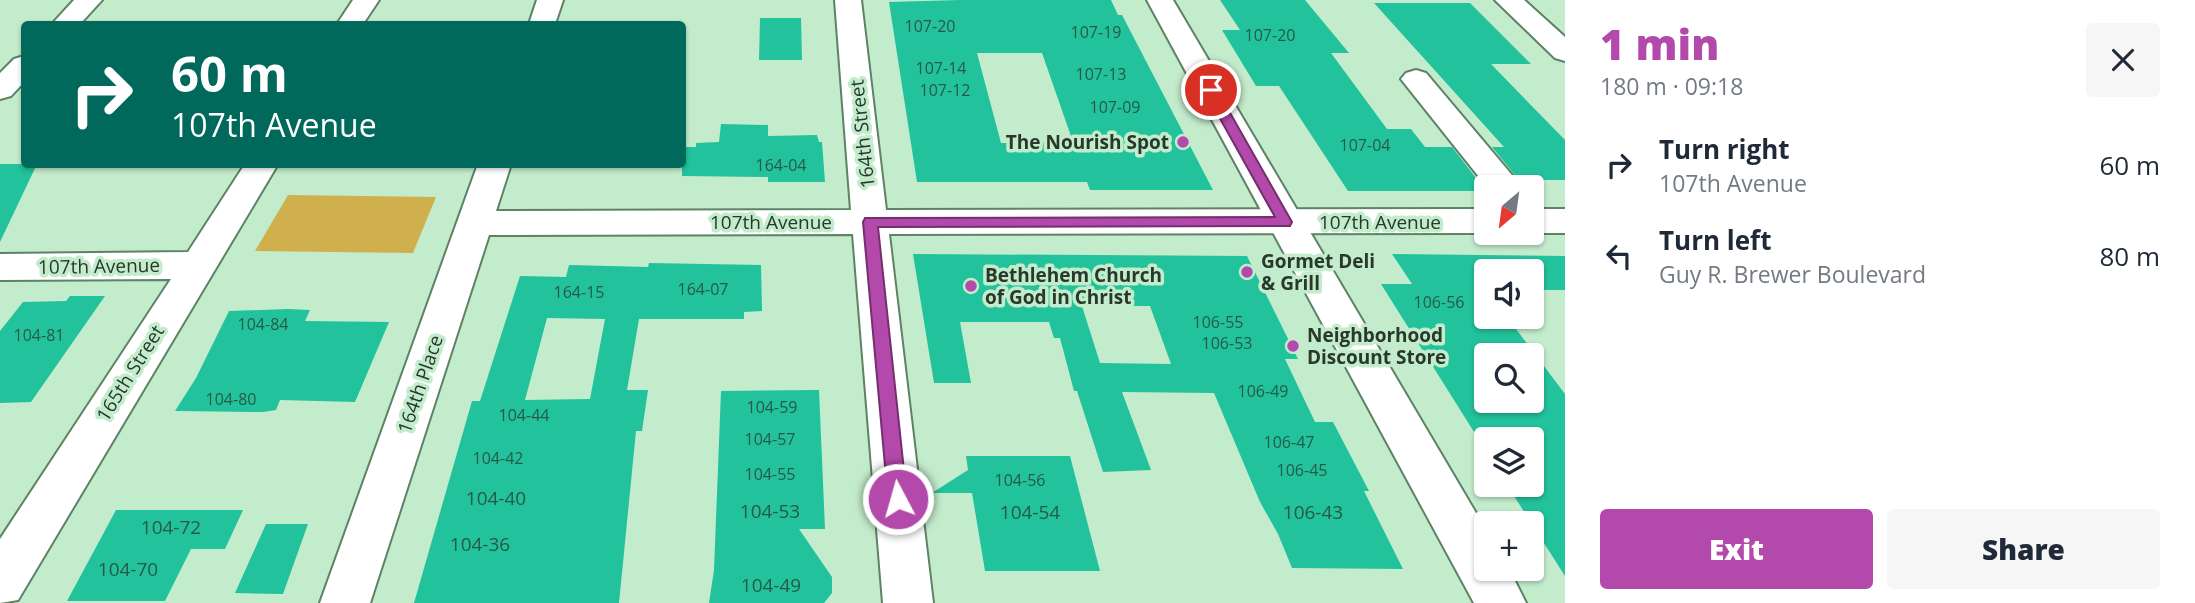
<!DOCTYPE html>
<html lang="en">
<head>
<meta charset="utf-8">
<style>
  :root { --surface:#fff; --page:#f6f6f7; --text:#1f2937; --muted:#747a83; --accent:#b349aa }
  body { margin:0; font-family:"Open Sans",sans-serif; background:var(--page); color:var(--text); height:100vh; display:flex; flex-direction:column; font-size:26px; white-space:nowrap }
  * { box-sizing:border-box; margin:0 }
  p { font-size:23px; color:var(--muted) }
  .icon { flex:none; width:38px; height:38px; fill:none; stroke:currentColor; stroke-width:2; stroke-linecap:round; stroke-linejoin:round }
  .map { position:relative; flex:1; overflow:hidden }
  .side { display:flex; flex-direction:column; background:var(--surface); width:630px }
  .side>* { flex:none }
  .hud { position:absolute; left:21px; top:21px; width:665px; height:147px; border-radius:7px; box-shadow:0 2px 5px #0004; background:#00695c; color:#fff; overflow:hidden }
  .needle { width:46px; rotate:209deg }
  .tools { position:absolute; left:1474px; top:175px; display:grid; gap:14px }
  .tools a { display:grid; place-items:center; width:70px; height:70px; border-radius:7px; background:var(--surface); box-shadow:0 2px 5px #0004; font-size:35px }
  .pin { position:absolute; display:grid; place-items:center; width:60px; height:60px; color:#fff; margin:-30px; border:4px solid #fff; border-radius:50%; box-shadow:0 2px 7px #0007 }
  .me { position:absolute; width:77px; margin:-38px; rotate:354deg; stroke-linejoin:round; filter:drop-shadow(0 0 5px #0008) }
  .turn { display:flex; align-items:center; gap:24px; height:147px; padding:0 35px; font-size:32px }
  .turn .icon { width:91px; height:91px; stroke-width:2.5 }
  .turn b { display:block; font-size:49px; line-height:60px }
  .round { display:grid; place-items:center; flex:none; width:74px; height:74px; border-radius:7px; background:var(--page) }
  .head { display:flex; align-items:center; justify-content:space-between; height:119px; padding:0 35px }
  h1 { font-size:42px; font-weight:800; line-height:52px; color:var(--accent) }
  .primary-button { display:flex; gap:14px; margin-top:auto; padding:14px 35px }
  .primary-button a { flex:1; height:80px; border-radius:7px; background:var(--accent); color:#fff; font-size:28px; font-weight:800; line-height:80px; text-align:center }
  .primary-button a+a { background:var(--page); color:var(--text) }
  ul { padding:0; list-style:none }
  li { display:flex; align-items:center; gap:21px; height:91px; padding:0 35px }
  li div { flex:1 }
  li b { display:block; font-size:26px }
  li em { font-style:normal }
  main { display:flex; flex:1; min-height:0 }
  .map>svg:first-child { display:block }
</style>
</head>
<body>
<main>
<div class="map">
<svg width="1565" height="603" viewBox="0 0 1565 603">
  <rect width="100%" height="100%" fill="#c3eccc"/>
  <path fill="#d0b04d" d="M 288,195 L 436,197 L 413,253 L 255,251 Z"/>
  <path fill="#22c29c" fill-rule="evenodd" d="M 961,0 L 1111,0 L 1118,15 L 1122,15 L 1213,190 L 1090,190 L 1087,182 L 917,182 L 889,2 ZM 977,53 L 1042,53 L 1073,142 L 1001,143 Z
    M 1220,0 L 1305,0 L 1349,53 L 1331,53 L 1387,129 L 1411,129 L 1425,147 L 1452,147 L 1486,191 L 1348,191 L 1279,86 L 1256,86 L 1222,30 L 1240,30 Z
    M 1374,3 L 1470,3 L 1531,64 L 1491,64 L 1565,140 L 1565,180 L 1519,180 L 1492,147 L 1504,147 Z
    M 760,18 L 801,18 L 802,60 L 759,60 Z
    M 721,124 L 768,125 L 768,136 L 817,135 L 819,142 L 822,142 L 825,182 L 768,182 L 768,177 L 682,176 L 682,147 L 696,147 L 696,143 L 719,142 Z
    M 0,164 L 37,164 L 0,242 Z
    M 913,254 L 1247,256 L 1298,359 L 1285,359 L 1315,422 L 1333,422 L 1369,491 L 1364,491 L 1403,569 L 1292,568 L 1278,534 L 1260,502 L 1214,393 L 1122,392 L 1151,470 L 1103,472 L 1077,391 L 1074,391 L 1060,338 L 1054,338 L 1049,322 L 960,322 L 971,383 L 934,383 ZM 1082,306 L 1150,306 L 1171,364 L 1100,363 Z
    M 1392,254 L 1565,256 L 1565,290 L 1531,290 L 1531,271 L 1486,271 L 1486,317 L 1507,317 L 1565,394 L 1565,576 L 1507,485 L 1531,485 L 1531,439 L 1486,439 L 1486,451 L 1381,284 L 1412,284 ZM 1486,355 L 1531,355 L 1531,401 L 1486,401 Z
    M 649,263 L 761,265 L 762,311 L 744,312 L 744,319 L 639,319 L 627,390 L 648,390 L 642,431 L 636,431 L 619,603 L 414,603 L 472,401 L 480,401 L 520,276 L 566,277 L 569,265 L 648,267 ZM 547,318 L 605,319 L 590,399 L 525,400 Z
    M 70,296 L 105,296 L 31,402 L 0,403 L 0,331 L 23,302 L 66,301 Z
    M 288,309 L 310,310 L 305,321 L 389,322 L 355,402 L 280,400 L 276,410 L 263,412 L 175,411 L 196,378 L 229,311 Z
    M 819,390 L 825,529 L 799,529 L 832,577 L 832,593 L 824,603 L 709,603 L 714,570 L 721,391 Z
    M 966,456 L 1070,456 L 1100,571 L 985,571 L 972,493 L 932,493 L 968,470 Z
    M 116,510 L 243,510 L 225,549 L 191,549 L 165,601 L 67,601 Z
    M 266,524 L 308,524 L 283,594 L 235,593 Z"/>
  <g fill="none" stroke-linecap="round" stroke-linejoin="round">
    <g stroke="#5d8265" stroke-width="4">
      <path id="minor" d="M 74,0 L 102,0 L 80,24 L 52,24 Z
        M 353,0 L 379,0 L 363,24 L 337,24 Z
        M 537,0 L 563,0 L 555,24 L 529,24 Z
        M 835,0 L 861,0 L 886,210 L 1486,209 L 1487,233 L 889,234 L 933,603 L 883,603 L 853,234 L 489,235 L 370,603 L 320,603 L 478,164 L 511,164 L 496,211 L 851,210 Z
        M 1495,0 L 1524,0 L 1565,37 L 1565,61 L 1555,58 Z
        M 24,56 L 24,82 L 11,96 L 0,99 L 0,73 L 14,59 Z
        M 1416,70 L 1426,73 L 1522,187 L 1487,187 L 1401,79 L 1406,73 Z
        M 245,164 L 278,164 L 18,600 L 0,603 L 0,539 L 171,279 L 0,280 L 0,254 L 188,252 Z
        M 1531,209 L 1565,209 L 1565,233 L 1530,233 Z"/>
    </g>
    <g stroke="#5d8265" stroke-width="4">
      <path id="major" d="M 1147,0 L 1173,0 L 1486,530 L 1486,569 L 1509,569 L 1526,603 L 1474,603 Z"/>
    </g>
    <use href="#minor" fill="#fff" fill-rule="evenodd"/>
    <use href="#major" fill="#fff" fill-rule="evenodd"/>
  </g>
  <path fill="#b349aa" stroke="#742f6e" stroke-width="2" d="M 1211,86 L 1217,90 L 1292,222 L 1290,226 L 878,227 L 907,499 L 904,505 L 898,508 L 891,505 L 888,499 L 863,222 L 865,218 L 1275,217 L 1204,90 Z"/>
  <g fill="#b349aa" stroke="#c3eccc" stroke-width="2.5">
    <circle cx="1183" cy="142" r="7"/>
    <circle cx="1247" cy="272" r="7"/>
    <circle cx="971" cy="286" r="7"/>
    <circle cx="1293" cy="346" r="7"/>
  </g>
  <g text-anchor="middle" stroke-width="7" stroke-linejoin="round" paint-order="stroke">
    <g font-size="16" fill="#265a47">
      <text x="930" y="32">107-20</text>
      <text x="1096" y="38">107-19</text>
      <text x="1270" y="41">107-20</text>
      <text x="941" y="74">107-14</text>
      <text x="1101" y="80">107-13</text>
      <text x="945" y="96">107-12</text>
      <text x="1115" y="113">107-09</text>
      <text x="1365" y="151">107-04</text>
      <text x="781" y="171">164-04</text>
      <text x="703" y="295">164-07</text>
      <text x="579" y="298">164-15</text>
      <text x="1439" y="308">106-56</text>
      <text x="1218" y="328">106-55</text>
      <text x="263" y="330">104-84</text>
      <text x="39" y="341">104-81</text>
      <text x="1227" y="349">106-53</text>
      <text x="1263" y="397">106-49</text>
      <text x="231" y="405">104-80</text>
      <text x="772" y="413">104-59</text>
      <text x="524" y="421">104-44</text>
      <text x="770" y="445">104-57</text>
      <text x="1289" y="448">106-47</text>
      <text x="498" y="464">104-42</text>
      <text x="1302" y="476">106-45</text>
      <text x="770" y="480">104-55</text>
      <text x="1020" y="486">104-56</text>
    </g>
    <g font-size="19" fill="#28382b" stroke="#c3eccc">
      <text transform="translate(862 134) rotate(-96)" y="7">164th Street</text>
      <text x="771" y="229">107th Avenue</text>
      <text x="1380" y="229">107th Avenue</text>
      <text transform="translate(99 266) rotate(-1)" y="7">107th Avenue</text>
      <text transform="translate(130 373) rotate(-58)" y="7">165th Street</text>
      <text transform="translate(420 384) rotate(-71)" y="7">164th Place</text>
    </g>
    <g font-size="19" font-weight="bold" fill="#28382b" stroke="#c3eccc" text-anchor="start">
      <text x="1169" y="149" text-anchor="end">The Nourish Spot</text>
      <text x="1261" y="268">Gormet Deli<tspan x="1261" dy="22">&amp; Grill</tspan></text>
      <text x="985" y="282">Bethlehem Church<tspan x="985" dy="22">of God in Christ</tspan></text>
      <text x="1307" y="342">Neighborhood<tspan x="1307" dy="22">Discount Store</tspan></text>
    </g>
    <g font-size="19" fill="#265a47">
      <text x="496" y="505">104-40</text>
      <text x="770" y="518">104-53</text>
      <text x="1030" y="519">104-54</text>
      <text x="1313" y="519">106-43</text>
      <text x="171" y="534">104-72</text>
      <text x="480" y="551">104-36</text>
      <text x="128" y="576">104-70</text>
      <text x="771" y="592">104-49</text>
    </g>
  </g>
</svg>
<div class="tools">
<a><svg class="needle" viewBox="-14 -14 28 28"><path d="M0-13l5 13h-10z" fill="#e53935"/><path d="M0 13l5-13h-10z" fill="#747a83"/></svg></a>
<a><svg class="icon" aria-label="sound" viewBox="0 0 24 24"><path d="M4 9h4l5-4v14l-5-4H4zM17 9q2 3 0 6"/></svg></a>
<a><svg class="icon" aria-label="search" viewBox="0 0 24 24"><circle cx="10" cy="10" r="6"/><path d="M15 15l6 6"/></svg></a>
<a><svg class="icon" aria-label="layers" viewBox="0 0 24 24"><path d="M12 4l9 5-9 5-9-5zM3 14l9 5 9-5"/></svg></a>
<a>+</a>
</div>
<div class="pin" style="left:1211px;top:90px;background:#d93025"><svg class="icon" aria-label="arrive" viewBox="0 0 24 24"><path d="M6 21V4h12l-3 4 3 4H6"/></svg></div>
<svg class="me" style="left:898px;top:499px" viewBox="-20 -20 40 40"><circle r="17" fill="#b349aa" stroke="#fff" stroke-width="3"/><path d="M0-11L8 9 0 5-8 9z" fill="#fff"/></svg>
<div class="hud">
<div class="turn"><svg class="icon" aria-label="right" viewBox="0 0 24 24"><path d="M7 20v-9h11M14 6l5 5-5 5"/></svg><div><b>60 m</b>107th Avenue</div></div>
</div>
</div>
<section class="side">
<div class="head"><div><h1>1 min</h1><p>180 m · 09:18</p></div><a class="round"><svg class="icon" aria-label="close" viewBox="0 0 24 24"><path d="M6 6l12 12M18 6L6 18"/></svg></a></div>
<ul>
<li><svg class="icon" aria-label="right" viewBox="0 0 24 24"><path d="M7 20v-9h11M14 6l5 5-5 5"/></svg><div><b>Turn right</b><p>107th Avenue</p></div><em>60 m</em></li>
<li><svg class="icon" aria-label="left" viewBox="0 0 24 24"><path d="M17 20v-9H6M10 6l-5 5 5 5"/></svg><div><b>Turn left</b><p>Guy R. Brewer Boulevard</p></div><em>80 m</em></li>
</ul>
<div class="primary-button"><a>Exit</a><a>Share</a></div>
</section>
</main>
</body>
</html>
